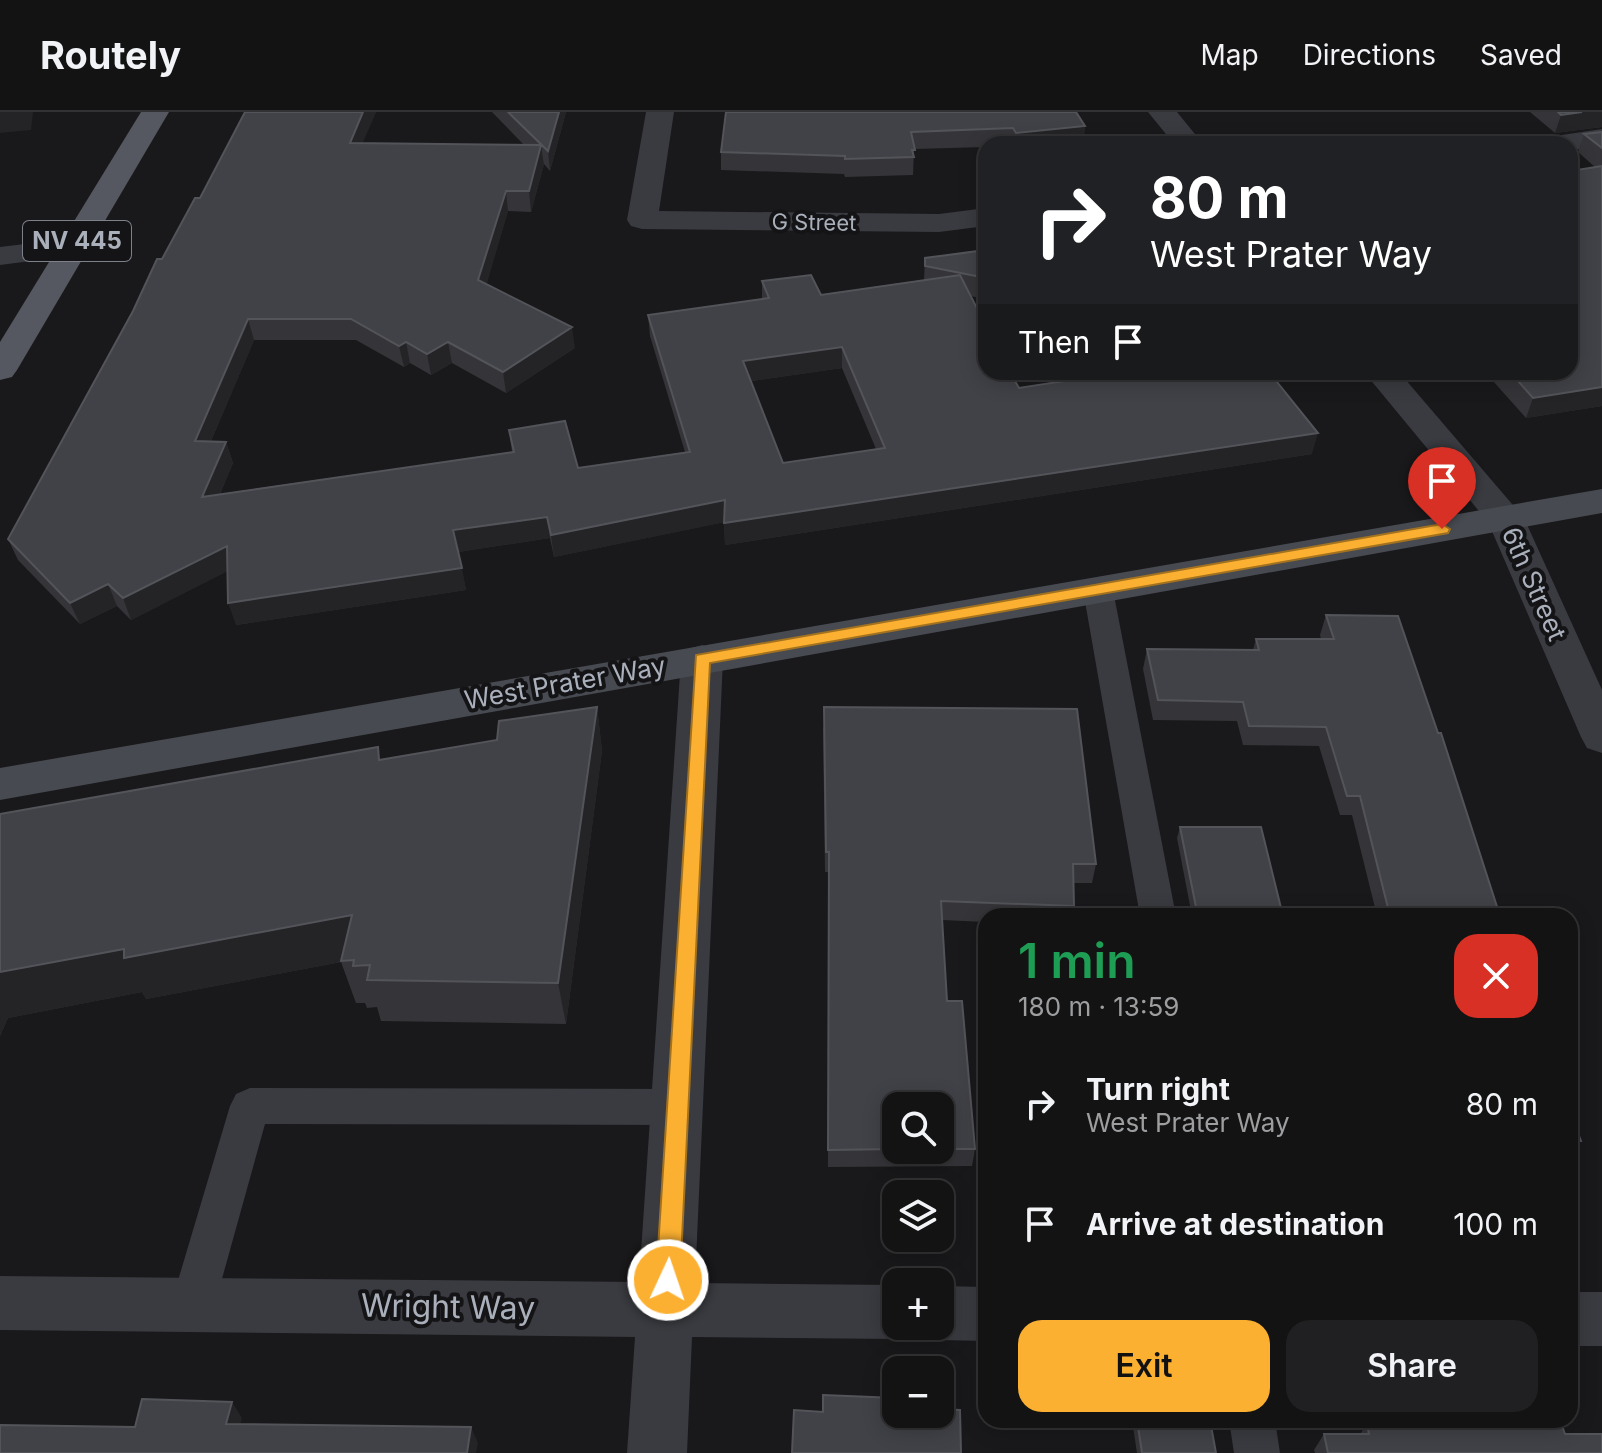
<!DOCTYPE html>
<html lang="en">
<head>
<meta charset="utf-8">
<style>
  :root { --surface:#131314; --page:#202022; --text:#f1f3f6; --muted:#9d9ea0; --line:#323234; --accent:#fbb031 }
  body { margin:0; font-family:Inter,sans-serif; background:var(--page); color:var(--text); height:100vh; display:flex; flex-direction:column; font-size:30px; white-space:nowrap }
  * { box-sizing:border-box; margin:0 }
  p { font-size:26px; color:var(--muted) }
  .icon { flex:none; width:44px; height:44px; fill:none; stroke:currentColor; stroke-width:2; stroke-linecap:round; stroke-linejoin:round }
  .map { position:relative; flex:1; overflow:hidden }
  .drawer { position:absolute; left:978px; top:796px; width:600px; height:520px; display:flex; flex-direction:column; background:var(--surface); border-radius:24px; box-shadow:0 4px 20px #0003,0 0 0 2px var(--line) }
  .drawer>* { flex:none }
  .guide { position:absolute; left:978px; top:24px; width:600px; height:244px; border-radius:24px; box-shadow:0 4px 20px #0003,0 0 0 2px var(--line); background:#202124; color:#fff; overflow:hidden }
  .tools { position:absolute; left:882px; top:980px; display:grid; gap:16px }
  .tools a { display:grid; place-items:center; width:72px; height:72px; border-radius:16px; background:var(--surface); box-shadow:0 4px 20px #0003,0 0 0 2px var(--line); font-size:40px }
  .pin { position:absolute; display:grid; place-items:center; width:68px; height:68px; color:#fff; margin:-82px -34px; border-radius:50% 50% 50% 0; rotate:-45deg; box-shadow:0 0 8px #0007 }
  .pin .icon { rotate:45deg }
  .me { position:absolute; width:88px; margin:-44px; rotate:3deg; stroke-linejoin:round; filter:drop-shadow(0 0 6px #0008) }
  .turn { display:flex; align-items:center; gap:28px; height:168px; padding:0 40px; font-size:36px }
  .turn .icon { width:104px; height:104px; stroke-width:2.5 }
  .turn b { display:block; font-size:56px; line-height:68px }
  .then { display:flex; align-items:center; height:76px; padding:0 40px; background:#0003; gap:16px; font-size:30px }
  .round { display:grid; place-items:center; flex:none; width:84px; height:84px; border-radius:24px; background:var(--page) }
  .head { display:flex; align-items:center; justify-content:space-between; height:136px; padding:0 40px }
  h1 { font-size:48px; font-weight:600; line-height:60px; color:#1e9e55 }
  .cta { display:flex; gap:16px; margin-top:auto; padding:16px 40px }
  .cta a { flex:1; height:92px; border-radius:24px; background:var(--accent); color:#111; font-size:32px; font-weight:600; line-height:92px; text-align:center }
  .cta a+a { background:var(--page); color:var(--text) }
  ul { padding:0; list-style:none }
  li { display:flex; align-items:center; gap:24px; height:120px; padding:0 40px }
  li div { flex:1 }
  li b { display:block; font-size:30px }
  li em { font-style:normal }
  header { display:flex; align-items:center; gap:48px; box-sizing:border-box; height:112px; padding:0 40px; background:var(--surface); border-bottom:2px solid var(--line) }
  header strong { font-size:38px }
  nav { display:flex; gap:44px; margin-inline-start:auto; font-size:28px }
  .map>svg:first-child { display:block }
</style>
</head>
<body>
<header>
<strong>Routely</strong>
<nav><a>Map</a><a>Directions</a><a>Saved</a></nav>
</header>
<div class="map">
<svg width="1602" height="1341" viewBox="0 0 1602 1341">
  <rect width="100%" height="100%" fill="#19191b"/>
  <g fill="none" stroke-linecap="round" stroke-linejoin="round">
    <path fill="#393b40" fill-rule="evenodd" d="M 1098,468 L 1109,471 L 1113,478 L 1176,804 L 1140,804 L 1083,478 L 1087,471 Z
      M 250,976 L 677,977 L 691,983 L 697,995 L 691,1007 L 677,1013 L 265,1012 L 215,1192 L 208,1207 L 193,1213 L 178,1207 L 171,1192 L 230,994 L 236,982 Z
      M 1229,1308 L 1275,1308 L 1280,1341 L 1234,1341 Z"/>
    <path fill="#393b40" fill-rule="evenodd" d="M 646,0 L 674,0 L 659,99 L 939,102 L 986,96 L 986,114 L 939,120 L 642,117 L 631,114 L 627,108 Z
      M 1148,0 L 1177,0 L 1203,32 L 1174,32 Z
      M 1602,17 L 1602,35 L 1570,38 L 1570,32 L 1538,32 L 1542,26 Z
      M 74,126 L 85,128 L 90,135 L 85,142 L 0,153 L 0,135 Z
      M 1364,260 L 1399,260 L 1524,406 L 1602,578 L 1602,641 L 1587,636 L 1581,625 L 1488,410 Z
      M 702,533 L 716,537 L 723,547 L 695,1171 L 896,1173 L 896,1214 L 940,1214 L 940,1174 L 986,1175 L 986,1229 L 940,1228 L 920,1220 L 918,1215 L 916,1219 L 896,1227 L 692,1225 L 687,1341 L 627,1341 L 635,1225 L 0,1218 L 0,1164 L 639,1170 L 681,547 L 688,537 Z
      M 1570,1180 L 1602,1180 L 1602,1234 L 1570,1234 Z"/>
    <path fill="#474a50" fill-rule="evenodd" d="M 1602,377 L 1602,401 L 0,688 L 0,656 Z"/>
    <path fill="#555860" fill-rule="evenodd" d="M 141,0 L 169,0 L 17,258 L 12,265 L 0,268 L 0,230 Z"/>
  </g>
  <path fill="#353539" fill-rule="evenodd" d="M 376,0 L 362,31 L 524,33 L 492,0 L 566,0 L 550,59 L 544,52 L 531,100 L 508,99 L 486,172 L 575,236 L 506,281 L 452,251 L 431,263 L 410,251 L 404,255 L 356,228 L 254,228 L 211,329 L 226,330 L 233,351 L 220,382 L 512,340 L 509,318 L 578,356 L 685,340 L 650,224 L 648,203 L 762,187 L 762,169 L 821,183 L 924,168 L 925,146 L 986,138 L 986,187 L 970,184 L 1019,276 L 1107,262 L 1106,260 L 1259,260 L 1312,342 L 725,433 L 724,410 L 554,445 L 550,426 L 458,440 L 466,478 L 236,513 L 227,459 L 131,508 L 117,494 L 80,512 L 18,448 L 8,427 L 162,147 L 200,86 ZM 842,256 L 876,337 L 783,351 L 751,269 Z
    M 726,0 L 1085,14 L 1083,32 L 986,32 L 986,35 L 914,37 L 913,63 L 845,65 L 844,62 L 721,58 L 721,40 Z
    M 1530,0 L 1602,0 L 1602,15 L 1555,21 Z
    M 1602,20 L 1602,294 L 1526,306 L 1485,260 L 1570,260 L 1595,55 L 1578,40 L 1584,22 Z
    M 1326,503 L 1500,804 L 1377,804 L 1352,703 L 1340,703 L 1319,634 L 1243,633 L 1237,609 L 1153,608 L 1143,557 L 1147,537 L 1253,538 L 1256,527 L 1321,527 L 1320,523 Z
    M 597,595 L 602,639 L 566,912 L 381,909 L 377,895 L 367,896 L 365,891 L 356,891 L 341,850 L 146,887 L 142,880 L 8,906 L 0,924 L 0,702 L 381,648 L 497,628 Z
    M 823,615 L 1096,752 L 1092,771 L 1074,771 L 1074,794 L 1072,804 L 986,804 L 986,810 L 942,808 L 947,889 L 975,1037 L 972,1054 L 828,1055 L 828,760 L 825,760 ZM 896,994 L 940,994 L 940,1038 L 896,1038 Z
    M 1180,715 L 1282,800 L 1280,804 L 1192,804 L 1177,726 Z
    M 1570,1002 L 1581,1029 L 1570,1045 Z
    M 1132,1308 L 1210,1308 L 1216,1341 L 1137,1341 Z
    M 1367,1312 L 1565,1322 L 1602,1341 L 1315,1341 L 1314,1338 L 1324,1322 L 1360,1322 Z"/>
  <path fill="#242427" d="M 0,0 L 33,0 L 31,18 L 0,21 Z
    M 363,0 L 376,0 L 354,51 L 350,31 Z
    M 559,0 L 566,0 L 550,59 L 548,39 Z
    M 1582,0 L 1602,0 L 1602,15 L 1555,21 L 1561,3 Z
    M 1085,14 L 1083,32 L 1015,32 L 1016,21 Z
    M 541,33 L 544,53 L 531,100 L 529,79 Z
    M 506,79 L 508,99 L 482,189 L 478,168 Z
    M 248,207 L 254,228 L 202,350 L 195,329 Z
    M 572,215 L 575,236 L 506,281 L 503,260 Z
    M 406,230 L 410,251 L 404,255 L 399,234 Z
    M 448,230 L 452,251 L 431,263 L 427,242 Z
    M 842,235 L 842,256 L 744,270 L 743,249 Z
    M 1602,275 L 1602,294 L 1526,306 L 1533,286 Z
    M 1318,321 L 1312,342 L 725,433 L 724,411 Z
    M 226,330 L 233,351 L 209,407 L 202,385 Z
    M 725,388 L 726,410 L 554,445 L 551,423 Z
    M 547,405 L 550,426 L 458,440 L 453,418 Z
    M 227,434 L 234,456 L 131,508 L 123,486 Z
    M 462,456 L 466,478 L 236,513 L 228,491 Z
    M 108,472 L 117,494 L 80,512 L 70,491 Z
    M 597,595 L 602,639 L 566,912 L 558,871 Z
    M 352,803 L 341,850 L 146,887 L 142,880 L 8,906 L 0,924 L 0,860 L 124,837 Z
    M 232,1290 L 242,1306 L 237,1328 L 226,1312 Z
    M 471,1315 L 478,1331 L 476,1341 L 467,1341 Z"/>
  <path fill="#414247" stroke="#525459" stroke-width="2" fill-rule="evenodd" d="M 245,0 L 363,0 L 350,31 L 541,33 L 529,79 L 506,79 L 478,168 L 572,215 L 503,260 L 448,230 L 427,242 L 406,230 L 399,234 L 351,207 L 248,207 L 195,329 L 226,330 L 202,385 L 514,340 L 509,318 L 565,309 L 578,356 L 690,340 L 648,203 L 769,186 L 762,169 L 811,163 L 821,183 L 960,163 L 986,214 L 986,260 L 1010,260 L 1019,276 L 1123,260 L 1259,260 L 1260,262 L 1269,260 L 1318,321 L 724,411 L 725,388 L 551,423 L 547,405 L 453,418 L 462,456 L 228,491 L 227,434 L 123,486 L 108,472 L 70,491 L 8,427 L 133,199 L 157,147 L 162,147 L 195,86 L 200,86 ZM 842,235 L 885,336 L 783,351 L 743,249 Z
    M 508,0 L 559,0 L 548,39 Z
    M 726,0 L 1076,0 L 1085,14 L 1016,21 L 1013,16 L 911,20 L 915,38 L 912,38 L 914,45 L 845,47 L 845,44 L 721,40 Z
    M 1558,0 L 1582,0 L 1561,3 Z
    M 1602,20 L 1602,36 L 1584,22 Z
    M 1602,54 L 1602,275 L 1533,286 L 1510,260 L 1570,260 L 1570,59 Z
    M 986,138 L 986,166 L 925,154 L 925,146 Z
    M 1326,503 L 1398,504 L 1438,621 L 1441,621 L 1500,804 L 1390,804 L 1360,684 L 1347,684 L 1326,615 L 1249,614 L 1243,590 L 1158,588 L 1147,537 L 1259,538 L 1256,527 L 1334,527 Z
    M 597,595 L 558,871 L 367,868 L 370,853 L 353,854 L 354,848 L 341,849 L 352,803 L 124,846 L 124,837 L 0,860 L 0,702 L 378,635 L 379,648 L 497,628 L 499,609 Z
    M 824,595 L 1077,597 L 1096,752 L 1073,752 L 1074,794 L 941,789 L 947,889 L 962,889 L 975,1037 L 940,1037 L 940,994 L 896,994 L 896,1037 L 828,1038 L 829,740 L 826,740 Z
    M 1180,715 L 1261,715 L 1282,800 L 1197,800 Z
    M 1570,1002 L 1581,1029 L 1570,1030 Z
    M 823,1283 L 896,1286 L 896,1302 L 940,1302 L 940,1297 L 960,1298 L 961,1341 L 792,1341 L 794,1298 L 823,1300 Z
    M 142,1287 L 232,1290 L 226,1312 L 471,1315 L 467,1341 L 0,1341 L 0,1313 L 135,1315 Z
    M 1137,1308 L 1210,1308 L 1216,1341 L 1142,1341 Z
    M 1561,1311 L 1565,1322 L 1602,1322 L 1602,1341 L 1328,1341 L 1324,1322 L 1369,1322 L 1367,1312 Z"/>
  <path fill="#fbb031" stroke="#a37220" stroke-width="2" d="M 1442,412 L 1450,417 L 1448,421 L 710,551 L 680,1168 L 676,1176 L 668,1179 L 660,1176 L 656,1168 L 696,543 Z"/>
  <g text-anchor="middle" stroke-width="8" stroke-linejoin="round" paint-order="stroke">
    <g font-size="22" fill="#aab0bb" stroke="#141416">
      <text transform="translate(814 110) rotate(1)" y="8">G Street</text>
    </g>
    <rect fill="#141416" stroke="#7d818a" stroke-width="2" x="23" y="109" width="108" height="40" rx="6"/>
    <g font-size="24" font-weight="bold" fill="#aab0bb">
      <text x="77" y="137">NV 445</text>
    </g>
    <g font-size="26" fill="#aab0bb" stroke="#141416">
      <text transform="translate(1534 472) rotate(66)" y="9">6th Street</text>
      <text transform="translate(565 571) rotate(-10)" y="9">West Prater Way</text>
    </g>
    <g font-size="32" fill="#aab0bb" stroke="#141416">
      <text transform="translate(448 1195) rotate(1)" y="11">Wright Way</text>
    </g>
  </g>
</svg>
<div class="tools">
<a><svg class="icon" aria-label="search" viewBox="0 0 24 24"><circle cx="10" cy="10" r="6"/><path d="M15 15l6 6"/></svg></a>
<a><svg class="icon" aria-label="layers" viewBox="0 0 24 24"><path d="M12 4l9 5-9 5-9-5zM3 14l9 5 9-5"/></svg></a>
<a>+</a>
<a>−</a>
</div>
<div class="pin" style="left:1442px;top:417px;background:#d93025"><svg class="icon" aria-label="arrive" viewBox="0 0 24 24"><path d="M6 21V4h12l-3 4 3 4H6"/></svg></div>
<svg class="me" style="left:668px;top:1168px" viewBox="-20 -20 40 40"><circle r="17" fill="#fbb031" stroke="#fff" stroke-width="3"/><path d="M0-11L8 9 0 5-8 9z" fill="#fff"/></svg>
<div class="guide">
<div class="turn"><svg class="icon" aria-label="right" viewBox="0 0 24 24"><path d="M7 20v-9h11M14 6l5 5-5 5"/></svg><div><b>80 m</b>West Prater Way</div></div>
<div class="then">Then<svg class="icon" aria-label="arrive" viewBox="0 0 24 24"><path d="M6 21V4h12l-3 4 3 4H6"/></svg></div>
</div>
<section class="drawer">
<div class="head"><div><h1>1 min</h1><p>180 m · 13:59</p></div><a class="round" style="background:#d93025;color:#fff"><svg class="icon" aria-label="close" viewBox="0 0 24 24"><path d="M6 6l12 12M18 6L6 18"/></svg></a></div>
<ul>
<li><svg class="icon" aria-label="right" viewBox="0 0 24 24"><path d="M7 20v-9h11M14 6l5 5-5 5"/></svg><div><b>Turn right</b><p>West Prater Way</p></div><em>80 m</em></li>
<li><svg class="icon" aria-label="arrive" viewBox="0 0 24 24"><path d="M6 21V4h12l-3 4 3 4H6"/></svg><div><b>Arrive at destination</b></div><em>100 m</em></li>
</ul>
<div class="cta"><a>Exit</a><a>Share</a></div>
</section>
</div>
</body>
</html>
